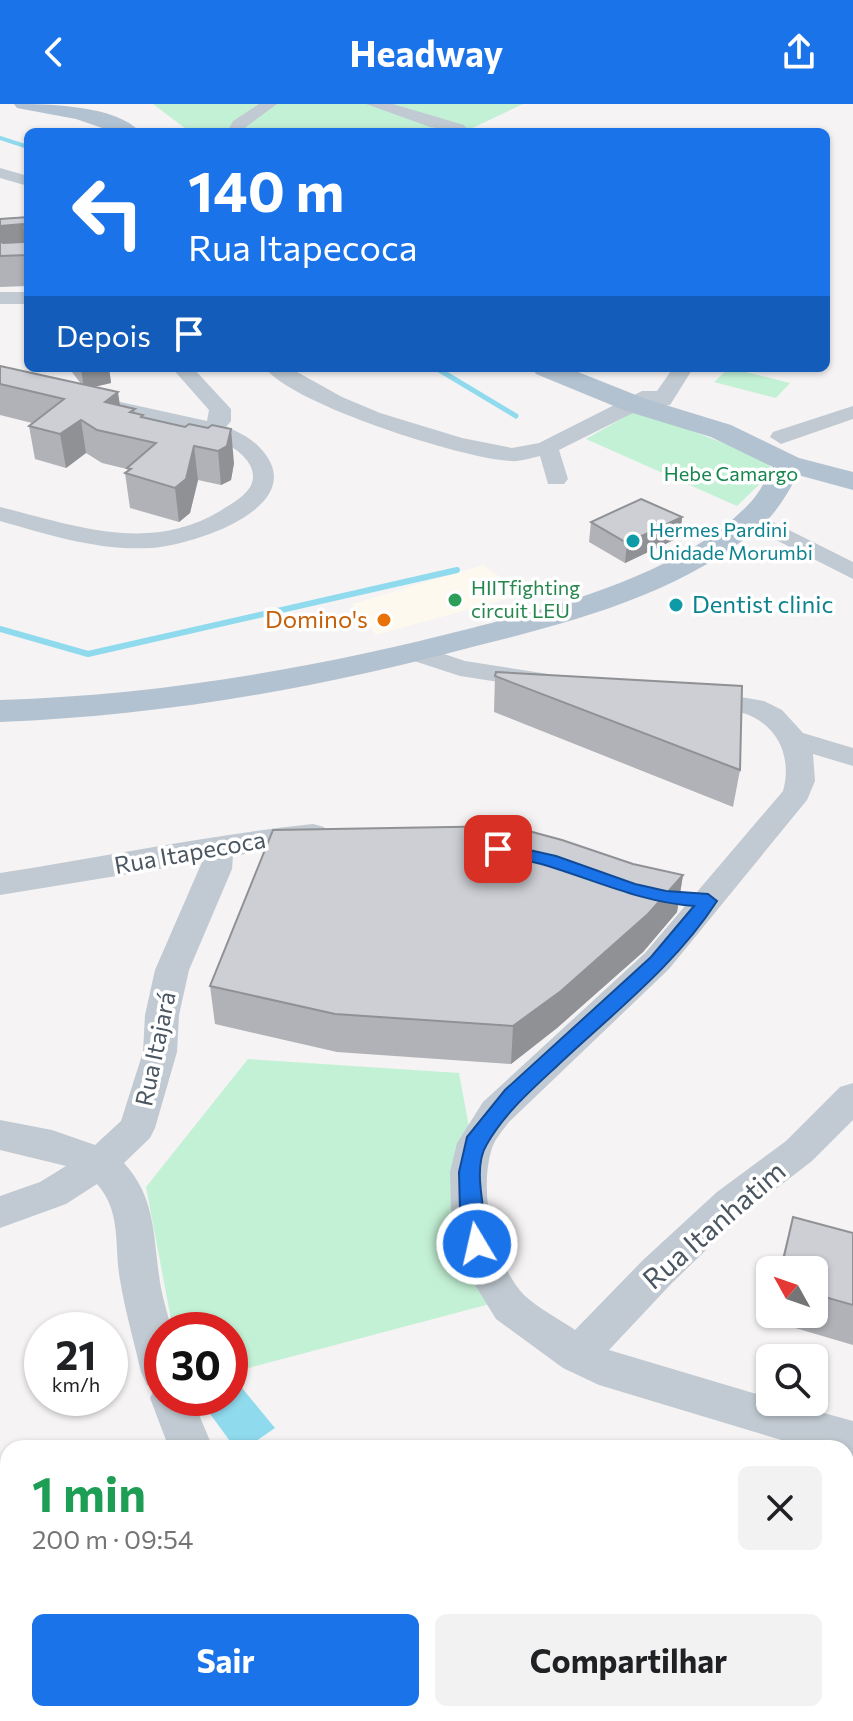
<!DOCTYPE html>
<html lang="pt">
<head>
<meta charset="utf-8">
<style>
  :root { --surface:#fff; --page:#f2f2f2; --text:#202124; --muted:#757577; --accent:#1a73e8 }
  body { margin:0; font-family:Commissioner,sans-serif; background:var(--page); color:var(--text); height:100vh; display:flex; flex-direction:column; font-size:30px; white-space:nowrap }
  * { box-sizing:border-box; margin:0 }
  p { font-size:26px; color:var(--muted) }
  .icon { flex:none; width:44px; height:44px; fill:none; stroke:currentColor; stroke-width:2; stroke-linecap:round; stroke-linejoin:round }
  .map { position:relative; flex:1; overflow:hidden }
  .drawer { position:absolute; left:0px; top:1336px; width:854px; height:282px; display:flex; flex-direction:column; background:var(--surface); border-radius:24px 24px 0 0; box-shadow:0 2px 6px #0004 }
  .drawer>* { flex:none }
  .banner { position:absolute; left:24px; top:24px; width:806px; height:244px; border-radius:12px; box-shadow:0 2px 6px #0004; background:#1a73e8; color:#fff; overflow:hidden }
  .needle { width:52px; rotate:310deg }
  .controls { position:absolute; left:756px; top:1152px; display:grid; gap:16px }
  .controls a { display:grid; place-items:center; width:72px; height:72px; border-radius:12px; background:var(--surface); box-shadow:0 2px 6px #0004; font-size:40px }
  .speed { position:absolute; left:24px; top:1208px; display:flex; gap:16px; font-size:40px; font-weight:700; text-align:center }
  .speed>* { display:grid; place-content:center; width:104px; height:104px; border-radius:50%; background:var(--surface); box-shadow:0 2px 6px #0004; line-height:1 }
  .speed small { font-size:20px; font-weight:400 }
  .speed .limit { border:12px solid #d22; background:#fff; color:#111 }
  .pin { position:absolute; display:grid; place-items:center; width:68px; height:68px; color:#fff; margin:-34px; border-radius:16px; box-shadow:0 4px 12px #0006 }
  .me { position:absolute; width:88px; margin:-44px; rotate:351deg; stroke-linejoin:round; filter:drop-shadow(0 0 6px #0008) }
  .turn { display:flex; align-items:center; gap:28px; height:168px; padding:0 32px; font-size:36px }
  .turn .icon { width:104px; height:104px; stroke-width:2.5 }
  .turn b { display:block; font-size:56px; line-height:68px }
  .then { display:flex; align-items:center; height:76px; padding:0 32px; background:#0003; gap:16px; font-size:30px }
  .round { display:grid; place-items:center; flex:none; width:84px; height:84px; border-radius:12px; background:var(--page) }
  .head { display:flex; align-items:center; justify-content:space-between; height:136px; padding:0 32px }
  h1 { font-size:48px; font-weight:700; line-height:60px; color:#1e9e55 }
  .primary-button { display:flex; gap:16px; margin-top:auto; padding:16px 32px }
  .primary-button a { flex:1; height:92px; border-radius:12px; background:var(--accent); color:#fff; font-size:32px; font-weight:700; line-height:92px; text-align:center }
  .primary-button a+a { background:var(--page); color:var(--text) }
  header { display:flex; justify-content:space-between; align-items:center; height:104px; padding:0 32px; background:var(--accent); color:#fff; font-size:36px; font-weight:700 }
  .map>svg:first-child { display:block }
</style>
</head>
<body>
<header><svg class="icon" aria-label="back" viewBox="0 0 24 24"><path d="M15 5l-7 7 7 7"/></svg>Headway<svg class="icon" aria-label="share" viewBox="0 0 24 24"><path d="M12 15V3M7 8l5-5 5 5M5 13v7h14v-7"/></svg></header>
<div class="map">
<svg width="853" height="1617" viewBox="0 0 853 1617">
  <rect width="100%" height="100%" fill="#f5f3f3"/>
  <path fill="#fdf9ef" d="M 483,461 L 524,490 L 376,531 L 352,500 Z"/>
  <path fill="#c3f1d5" d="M 153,0 L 523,0 L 464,28 L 190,28 Z
    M 729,264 L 790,279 L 776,294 L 714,278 Z
    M 637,306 L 760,353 L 774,366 L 737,402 L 586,335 Z
    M 248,955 L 459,969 L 501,1197 L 230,1269 L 230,1226 L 173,1226 L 146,1083 Z"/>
  <path fill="#90daee" d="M 242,1284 L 275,1324 L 246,1344 L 235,1344 L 208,1307 Z"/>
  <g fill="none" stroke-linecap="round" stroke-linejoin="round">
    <path stroke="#90daee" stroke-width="4" d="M 0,34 L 28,43"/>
    <path stroke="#90daee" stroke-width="5" d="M 436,264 L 516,312"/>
    <path stroke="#90daee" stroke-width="6" d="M 0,525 L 88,550 L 457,466"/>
    <path fill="#c1cad2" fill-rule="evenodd" d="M 259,0 L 277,0 L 246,23 L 243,28 L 227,28 L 233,17 Z
      M 366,0 L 393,0 L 464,21 L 466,24 L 461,28 L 430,23 Z
      M 0,64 L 28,72 L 28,82 L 0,74 Z
      M 0,188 L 28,188 L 28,200 L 0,200 Z
      M 172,264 L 193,264 L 231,305 L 231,317 L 226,323 C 242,329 256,337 266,351 C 305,406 189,442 150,444 C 99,447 49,431 0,417 L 0,403 C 73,421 149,450 220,407 C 231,400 248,391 252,379 C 258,360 237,345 222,337 C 188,319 125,312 85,303 L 82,298 L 93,292 L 207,317 L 209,306 Z
      M 265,264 L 290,264 L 342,293 L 380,309 L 462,334 L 512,344 L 539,339 L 642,287 L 657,287 L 673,264 L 692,266 L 670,301 L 662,302 L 653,299 L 559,346 L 568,375 L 564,380 L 548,380 L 540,352 C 531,354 519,358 510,357 C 461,354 294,301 265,264 Z
      M 853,302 L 853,315 L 781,340 L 770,333 L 773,328 Z
      M 751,407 L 853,458 L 853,475 L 743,419 L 739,414 L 743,409 Z
      M 417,541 L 465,557 L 548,570 L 552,576 L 548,582 L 538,584 L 460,572 L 408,555 L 404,549 L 408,543 Z
      M 700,586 L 764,597 L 782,606 L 803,629 L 853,644 L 853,662 L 813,650 L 815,677 L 807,696 L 669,865 L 509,1018 C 503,1026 495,1035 492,1044 C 478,1087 493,1158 524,1191 C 538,1204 559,1215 575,1226 L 643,1156 L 717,1088 L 786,1037 L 840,983 L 853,979 L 853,1016 L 812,1057 L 743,1110 L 671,1180 L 609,1246 L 770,1294 L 770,1298 L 784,1298 L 853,1317 L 853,1357 L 846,1355 L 846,1344 L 808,1344 L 599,1281 L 563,1264 L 496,1215 L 464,1163 L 451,1106 L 450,1068 L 457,1039 L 483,998 L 645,849 L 783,687 C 793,651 776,618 740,608 C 724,603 707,604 690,600 L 686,594 L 690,588 Z
      M 313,720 L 324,723 L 328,730 L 324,737 L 233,752 L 232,765 L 189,866 L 179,911 L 177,948 L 155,1024 L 150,1034 L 124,1059 C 155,1093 153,1129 159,1171 C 161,1189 167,1208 172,1226 L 162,1226 L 162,1294 L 192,1294 L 213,1344 L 169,1344 L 150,1294 L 155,1284 L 147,1281 L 141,1268 C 134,1237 125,1207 120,1176 C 114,1142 122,1108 97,1080 L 66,1100 L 0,1124 L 0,1092 L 40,1078 L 66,1062 L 0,1046 L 0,1016 L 52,1026 L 95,1041 L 121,1017 L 143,948 L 145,911 L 155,866 L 202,758 L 0,791 L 0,769 C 104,753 208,731 313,720 Z
      M 508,1610 L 573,1610 L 576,1617 L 511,1617 Z"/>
    <path fill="#b3c2d1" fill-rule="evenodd" d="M 14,0 C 48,0 116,1 140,28 L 114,28 L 76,15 L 17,4 Z
      M 532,264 L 568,264 L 646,295 L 731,321 L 799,354 L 853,368 L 853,386 L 798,371 C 788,388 778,407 763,420 C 684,489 576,517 476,542 C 319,584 163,612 0,618 L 0,596 C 161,591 316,564 472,524 C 561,501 679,470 746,403 C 758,392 765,377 773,363 L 711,333 L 626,307 L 536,270 Z"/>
  </g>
  <path fill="#b0b2b7" d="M 28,113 L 28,182 L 0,183 L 0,115 Z
    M 0,262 L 81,280 L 69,264 L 109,264 L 111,279 L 94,283 L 120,301 L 135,305 L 135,309 L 144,314 L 185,323 L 234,359 L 231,376 L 221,381 L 198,376 L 190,409 L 179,418 L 130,404 L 125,369 L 128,367 L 127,365 L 102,359 L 86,349 L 66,364 L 35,355 L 29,322 L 32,319 L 0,311 Z
    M 688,264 L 705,264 L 703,267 Z
    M 682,413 L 680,433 L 625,459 L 589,438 L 591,418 Z
    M 495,572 L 740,666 L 733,703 L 494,608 Z
    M 633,760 L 683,771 L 677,808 L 643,848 L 557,924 L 511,960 L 337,948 L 215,920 L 210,882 Z
    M 793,1113 L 853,1129 L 853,1241 L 768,1216 L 770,1206 L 770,1210 L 814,1210 L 814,1166 L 779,1166 Z"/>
  <path fill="#909195" d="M 23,120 L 28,150 L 0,152 L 0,122 Z
    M 81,264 L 109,264 L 111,279 L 84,285 Z
    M 118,288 L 123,322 L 105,298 Z
    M 81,316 L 86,349 L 66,364 L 60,330 Z
    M 231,325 L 234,359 L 231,376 L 221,381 L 218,347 Z
    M 194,342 L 198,376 L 190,409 L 179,418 L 175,384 Z
    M 682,413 L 680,433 L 625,459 L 627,439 Z
    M 683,771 L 677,808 L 643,848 L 557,924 L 511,960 L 513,922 Z"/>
  <path fill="#cdcfd5" stroke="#909195" stroke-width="2" d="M 28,113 L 28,151 L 0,152 L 0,137 L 3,139 L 23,138 L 26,123 L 23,120 L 0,122 L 0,115 Z
    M 0,262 L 118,288 L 105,298 L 135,305 L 130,308 L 143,311 L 141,313 L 185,323 L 189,320 L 208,324 L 212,321 L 231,325 L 227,342 L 218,347 L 194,342 L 186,375 L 175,384 L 125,369 L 131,365 L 127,364 L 156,339 L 97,326 L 81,316 L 60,330 L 29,322 L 64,295 L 0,280 Z
    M 641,395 L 682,413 L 627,439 L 591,418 Z
    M 496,568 L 742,582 L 740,666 L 495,572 Z
    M 510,722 L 562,736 L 633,760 L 683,771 L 648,810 L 561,887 L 513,922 L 335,910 L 210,882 L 273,726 Z
    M 793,1113 L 853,1129 L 853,1201 L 814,1190 L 814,1166 L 781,1166 Z"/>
  <path fill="#1a73e8" stroke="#114b97" stroke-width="2" d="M 498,739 L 556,752 L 635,780 L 666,787 L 708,790 L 717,797 C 676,861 611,911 556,963 C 531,986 504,1010 487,1040 C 468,1070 494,1127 484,1147 L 477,1150 L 469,1147 L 460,1106 L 459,1068 L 467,1033 L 505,986 L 651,853 L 694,802 C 641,798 597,777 548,762 C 530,756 510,754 492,749 L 490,745 L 492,741 Z"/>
  <g fill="#0f9aa8" stroke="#fff" stroke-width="3">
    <circle cx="633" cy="437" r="8"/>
    <circle cx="676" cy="501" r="8"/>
  </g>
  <circle fill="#2e9e5b" stroke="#fff" stroke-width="3" cx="455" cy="496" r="8"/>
  <circle fill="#e8710a" stroke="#fff" stroke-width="3" cx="384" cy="516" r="8"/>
  <g text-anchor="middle" stroke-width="7" stroke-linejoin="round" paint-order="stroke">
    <g font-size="20" fill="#17864f" stroke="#fff">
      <text x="731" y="377">Hebe Camargo</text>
    </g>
    <g font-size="20" fill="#0d838f" stroke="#fff" text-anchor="start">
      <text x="649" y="433">Hermes Pardini<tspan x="649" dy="23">Unidade Morumbi</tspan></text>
    </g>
    <g font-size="20" fill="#27864d" stroke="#fff" text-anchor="start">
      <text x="471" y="491">HIITfighting<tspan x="471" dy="23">circuit LEU</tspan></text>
    </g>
    <g font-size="24" fill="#0d838f" stroke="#fff" text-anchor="start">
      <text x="692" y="509">Dentist clinic</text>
    </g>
    <g font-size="24" fill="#c56008" stroke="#fff" text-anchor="end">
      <text x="368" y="524">Domino's</text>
    </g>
    <g font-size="24" fill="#4a5661" stroke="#fff">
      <text transform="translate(190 749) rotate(-10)" y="8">Rua Itapecoca</text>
      <text transform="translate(156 945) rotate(-78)" y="8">Rua Itajará</text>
    </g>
    <g font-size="28" fill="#4a5661" stroke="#fff">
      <text transform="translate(714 1121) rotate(-41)" y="10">Rua Itanhatim</text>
    </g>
  </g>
</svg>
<div class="controls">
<a><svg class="needle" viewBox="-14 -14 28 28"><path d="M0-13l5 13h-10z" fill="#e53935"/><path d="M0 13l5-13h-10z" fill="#757577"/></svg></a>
<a><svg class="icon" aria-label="search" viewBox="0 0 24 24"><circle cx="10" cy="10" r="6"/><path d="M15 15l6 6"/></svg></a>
</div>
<div class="speed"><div>21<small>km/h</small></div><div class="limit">30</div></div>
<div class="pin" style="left:498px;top:745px;background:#d93025"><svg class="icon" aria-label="arrive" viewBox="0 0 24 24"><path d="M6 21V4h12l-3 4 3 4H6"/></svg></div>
<svg class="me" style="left:477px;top:1140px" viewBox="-20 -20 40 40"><circle r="17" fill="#1a73e8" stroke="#fff" stroke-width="3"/><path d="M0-11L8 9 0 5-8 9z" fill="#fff"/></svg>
<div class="banner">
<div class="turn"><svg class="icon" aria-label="left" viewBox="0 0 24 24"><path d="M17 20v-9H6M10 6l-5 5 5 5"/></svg><div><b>140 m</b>Rua Itapecoca</div></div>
<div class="then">Depois<svg class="icon" aria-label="arrive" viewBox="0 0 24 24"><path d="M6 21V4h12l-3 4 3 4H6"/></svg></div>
</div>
<section class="drawer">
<div class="head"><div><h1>1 min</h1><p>200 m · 09:54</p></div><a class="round"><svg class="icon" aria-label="close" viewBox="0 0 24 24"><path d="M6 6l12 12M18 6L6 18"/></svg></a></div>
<div class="primary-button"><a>Sair</a><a>Compartilhar</a></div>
</section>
</div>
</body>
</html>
